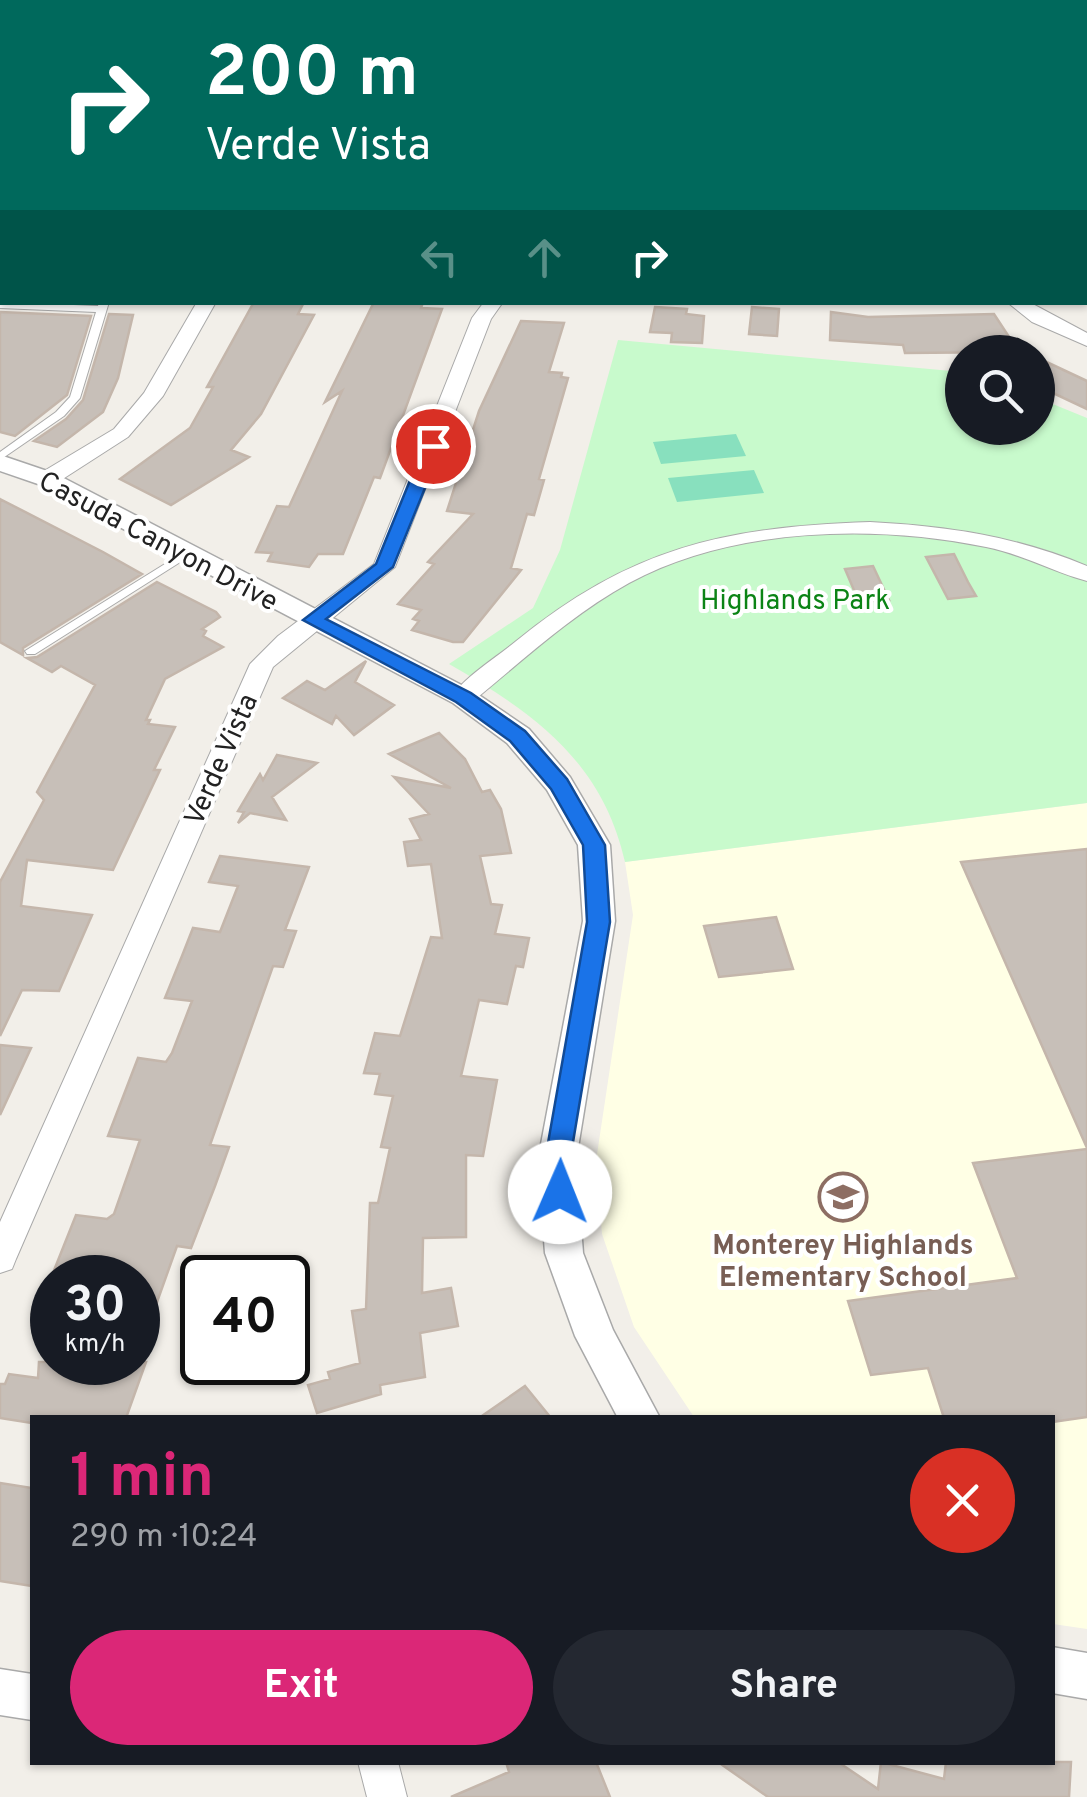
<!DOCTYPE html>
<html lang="en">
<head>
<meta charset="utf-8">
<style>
  :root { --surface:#171b24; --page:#242831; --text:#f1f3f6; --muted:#9ea1a6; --accent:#db2777 }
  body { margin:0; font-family:Overpass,sans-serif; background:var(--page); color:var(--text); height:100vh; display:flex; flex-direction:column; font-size:38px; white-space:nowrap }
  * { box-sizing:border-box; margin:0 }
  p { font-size:32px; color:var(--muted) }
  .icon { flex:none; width:55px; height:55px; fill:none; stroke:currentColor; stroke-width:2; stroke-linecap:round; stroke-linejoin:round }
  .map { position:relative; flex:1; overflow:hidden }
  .details { position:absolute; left:30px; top:1415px; width:1025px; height:350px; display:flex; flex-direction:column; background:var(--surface); border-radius:0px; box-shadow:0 2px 8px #0004 }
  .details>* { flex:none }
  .top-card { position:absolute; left:0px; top:0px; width:1088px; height:305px; box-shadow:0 2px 8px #0004; background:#00695c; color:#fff; overflow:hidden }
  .controls { position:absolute; left:945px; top:335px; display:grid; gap:20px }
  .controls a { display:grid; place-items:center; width:110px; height:110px; border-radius:50%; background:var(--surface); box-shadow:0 2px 8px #0004; font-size:50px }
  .speed { position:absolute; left:30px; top:1255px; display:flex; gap:20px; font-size:50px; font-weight:700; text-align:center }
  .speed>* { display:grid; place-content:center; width:130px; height:130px; border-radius:50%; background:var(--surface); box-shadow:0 2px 8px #0004; line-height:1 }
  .speed small { font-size:25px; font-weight:400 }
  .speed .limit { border:5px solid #111; border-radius:15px; background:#fff; color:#111 }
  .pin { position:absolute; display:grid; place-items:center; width:85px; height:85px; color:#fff; margin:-42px; border:5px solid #fff; border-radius:50%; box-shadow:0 2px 10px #0007 }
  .me { position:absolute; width:110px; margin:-55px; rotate:1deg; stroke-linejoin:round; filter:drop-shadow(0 0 8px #0008) }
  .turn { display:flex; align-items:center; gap:35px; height:210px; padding:0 40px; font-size:45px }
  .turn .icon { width:130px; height:130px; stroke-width:2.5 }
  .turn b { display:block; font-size:70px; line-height:85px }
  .lanes { display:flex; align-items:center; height:95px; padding:0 40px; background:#0003; justify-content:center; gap:50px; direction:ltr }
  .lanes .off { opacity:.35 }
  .round { display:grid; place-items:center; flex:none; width:105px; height:105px; border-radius:52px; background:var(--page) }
  .head { display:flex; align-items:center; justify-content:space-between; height:170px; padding:0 40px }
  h1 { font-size:60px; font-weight:700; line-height:75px; color:var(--accent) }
  .primary-button { display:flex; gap:20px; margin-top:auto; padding:20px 40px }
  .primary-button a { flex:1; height:115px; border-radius:60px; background:var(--accent); color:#fff; font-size:40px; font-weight:700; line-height:115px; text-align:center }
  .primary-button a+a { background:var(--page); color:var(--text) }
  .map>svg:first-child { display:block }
</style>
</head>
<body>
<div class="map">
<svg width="1087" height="1797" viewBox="0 0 1087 1797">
  <rect width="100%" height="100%" fill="#f2efe9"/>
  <path fill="#ffffe5" d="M 1087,803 L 1087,1629 L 1053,1624 L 1052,1418 L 694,1417 L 634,1327 L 602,1234 L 596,1161 L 633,915 L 625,862 Z"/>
  <path fill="#c8facc" d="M 618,340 L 962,372 L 962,428 L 1038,428 L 1038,398 L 1087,418 L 1087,803 L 625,862 C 602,761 534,713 449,664 L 533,608 L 560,550 Z"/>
  <path fill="#88e0be" d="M 736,434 L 746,456 L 661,464 L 653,442 Z
    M 754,470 L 764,493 L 677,502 L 668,478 Z"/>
  <path fill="#c7bfb8" stroke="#c4b6ab" stroke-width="2.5" d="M 254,302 L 304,302 L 298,314 L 314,315 L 261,414 L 231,450 L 249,457 L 171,505 L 120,479 L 190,428 L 213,387 L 207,387 Z
    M 374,302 L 423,302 L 421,308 L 442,309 L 380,478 L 374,477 L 343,554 L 318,554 L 309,567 L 268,561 L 272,553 L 256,552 L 277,506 L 289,507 L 342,391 L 325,402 Z
    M 655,307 L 687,309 L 686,314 L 704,316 L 702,343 L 671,342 L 672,333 L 650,332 Z
    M 752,307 L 779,309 L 777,336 L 749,334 Z
    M 0,312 L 91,316 L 67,395 L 15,436 L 0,432 Z
    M 831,312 L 868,317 L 994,314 L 1019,352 L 905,353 L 903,345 L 830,340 Z
    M 109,314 L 133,315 L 118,378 L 103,412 L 57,447 L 34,441 L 66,419 L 83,400 Z
    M 521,321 L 564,323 L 549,372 L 562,373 L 561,377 L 568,378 L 539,479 L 544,480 L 534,515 L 527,514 L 511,568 L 521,570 L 463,642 L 453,642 L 412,630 L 419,621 L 413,619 L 421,610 L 398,604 L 434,564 L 428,562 L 473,514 L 447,511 L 479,411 Z
    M 1038,358 L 1087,381 L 1087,409 L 1038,386 Z
    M 0,499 L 103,552 L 142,574 L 23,648 L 23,655 L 0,642 Z
    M 954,554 L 968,582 L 976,596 L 948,599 L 926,557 Z
    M 873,566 L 889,600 L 859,602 L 845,569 Z
    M 157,582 L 216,612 L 220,617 L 202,629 L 206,631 L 203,636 L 223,647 L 165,679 L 146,720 L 150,720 L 148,724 L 175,727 L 154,770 L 160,770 L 113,870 L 27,860 L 21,906 L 92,915 L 59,991 L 22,990 L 0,1036 L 0,882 L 44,800 L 37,792 L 95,685 L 61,666 L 52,672 L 27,658 L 37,657 Z
    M 366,661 L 355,682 L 394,705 L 354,735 L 336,716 L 332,724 L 283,698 L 307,681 L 325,690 Z
    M 439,733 L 465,759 L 482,792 L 490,790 L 501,809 L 511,853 L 480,856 L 491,904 L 502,905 L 495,934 L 529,938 L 523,967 L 516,966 L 507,1004 L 479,1000 L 461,1076 L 497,1080 L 483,1156 L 466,1155 L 466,1237 L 423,1238 L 422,1293 L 451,1288 L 458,1326 L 420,1333 L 425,1377 L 380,1385 L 381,1394 L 317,1413 L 308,1385 L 330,1379 L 328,1372 L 360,1363 L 352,1311 L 366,1309 L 370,1203 L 378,1203 L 390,1148 L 381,1147 L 393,1096 L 375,1094 L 380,1074 L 364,1073 L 375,1033 L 400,1036 L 431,937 L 442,938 L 431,864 L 408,866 L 404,842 L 421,840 L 410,819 L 429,814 L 394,777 L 451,788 L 389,754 Z
    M 277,755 L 317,763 L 272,797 L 286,820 L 250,813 L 238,823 L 244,812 L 238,811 L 260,774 L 263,780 Z
    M 1087,849 L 1087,1148 L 961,862 Z
    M 220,856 L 309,867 L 285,930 L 296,931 L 283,967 L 273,966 L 210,1145 L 229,1147 L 215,1186 L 191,1248 L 177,1246 L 141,1347 L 138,1346 L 138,1278 L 51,1278 L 76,1215 L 107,1219 L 114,1214 L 140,1140 L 108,1136 L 138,1058 L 166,1062 L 172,1053 L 192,1001 L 165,998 L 182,956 L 193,928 L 220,932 L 238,886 L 209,882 Z
    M 776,917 L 793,969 L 719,977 L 704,926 Z
    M 0,1045 L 31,1048 L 0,1115 Z
    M 1087,1149 L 1087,1417 L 1052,1422 L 1052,1418 L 944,1418 L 928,1368 L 871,1375 L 848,1301 L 1017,1278 L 973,1163 Z
    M 39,1362 L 146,1362 L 126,1418 L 32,1418 L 32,1423 L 0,1418 L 0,1384 L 5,1384 L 9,1374 L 38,1378 Z
    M 525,1386 L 551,1418 L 479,1418 Z
    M 0,1483 L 32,1488 L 32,1586 L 0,1581 Z
    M 506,1762 L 596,1762 L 610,1797 L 451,1797 L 509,1772 Z
    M 718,1762 L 838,1762 L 878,1789 L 881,1762 L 944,1779 L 946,1762 L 1071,1762 L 1069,1797 L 768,1797 Z"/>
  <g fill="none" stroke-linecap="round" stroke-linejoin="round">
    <g stroke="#a9a9a9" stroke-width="2">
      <path id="service" d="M 2,272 L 2,281 L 0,282 L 0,273 Z
        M 0,302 L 98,306 L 99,302 L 109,302 L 80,398 L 64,416 L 0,460 L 0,452 L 56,412 L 70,397 L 96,312 L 0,308 Z
        M 189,549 L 195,552 L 193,554 L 35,654 L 27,654 L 25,651 Z"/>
    </g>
    <g stroke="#a9a9a9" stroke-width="2">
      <path id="minor" d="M 439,0 L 461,0 L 462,2 L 441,2 Z
        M 786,0 L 807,0 L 808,2 L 788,2 Z
        M 0,139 L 2,140 L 2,150 L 0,149 Z
        M 1085,153 L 1087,153 L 1087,164 L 1085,164 Z
        M 197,302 L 216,302 L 163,396 L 128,437 L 55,484 L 39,484 L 36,479 L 39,474 L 114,429 L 144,393 Z
        M 484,302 L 503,302 L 491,319 L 395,567 L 273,667 L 16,1259 L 12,1269 L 0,1273 L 0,1222 L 250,664 L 278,636 L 374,564 L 472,318 Z
        M 1007,302 L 1029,302 L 1087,333 L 1087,346 L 1032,322 Z
        M 870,522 C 946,526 1016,536 1087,566 L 1087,581 C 1053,572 1022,554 986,547 C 874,524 732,527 629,583 C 571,615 522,661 472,702 L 454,702 L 451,697 C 466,676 494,659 515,642 C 630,548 723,527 870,522 Z
        M 358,1762 L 398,1762 L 407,1797 L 367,1797 Z"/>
    </g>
    <g stroke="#a9a9a9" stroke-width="3">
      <path id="tertiary" d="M 0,455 L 56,474 L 473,691 L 529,729 L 570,777 L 610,845 L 615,921 L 576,1160 L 583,1253 L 613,1330 L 660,1418 L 618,1418 L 575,1336 L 545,1253 L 538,1160 L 583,921 L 578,845 L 547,790 L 507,743 L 453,703 L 38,484 L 0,471 Z
        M 1052,1647 L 1087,1653 L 1087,1699 L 1052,1693 Z
        M 0,1669 L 32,1674 L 32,1720 L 0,1715 Z"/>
    </g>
    <use href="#service" fill="#fff" fill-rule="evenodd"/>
    <use href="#minor" fill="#fff" fill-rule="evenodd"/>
    <use href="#tertiary" fill="#fff" fill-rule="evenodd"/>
  </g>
  <path fill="#1a73e8" stroke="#114b97" stroke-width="2.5" d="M 433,441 L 442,446 L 393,567 L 326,619 L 471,693 L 525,731 L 567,779 L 605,845 L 610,922 L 570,1160 L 573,1192 L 569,1199 L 560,1202 L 550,1199 L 545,1160 L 587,922 L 583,845 L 551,789 L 510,741 L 456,702 L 303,620 L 376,564 L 424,446 Z"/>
  <defs>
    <g id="school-ring" transform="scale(2.5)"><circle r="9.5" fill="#fff" stroke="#8d6e63" stroke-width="1.5"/><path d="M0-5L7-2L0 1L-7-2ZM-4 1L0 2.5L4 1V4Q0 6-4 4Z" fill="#8d6e63"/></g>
  </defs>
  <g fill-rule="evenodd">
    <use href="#school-ring" x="843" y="1197"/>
  </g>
  <g text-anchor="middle" stroke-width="8" stroke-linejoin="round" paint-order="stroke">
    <g font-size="28" fill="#222" stroke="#fff">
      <text transform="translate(159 540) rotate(28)" y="10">Casuda Canyon Drive</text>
      <text transform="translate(220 759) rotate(-66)" y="10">Verde Vista</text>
    </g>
    <g font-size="28" fill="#0c8416" stroke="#fff">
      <text x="795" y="609">Highlands Park</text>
    </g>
    <g font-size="28" font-weight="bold" fill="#785e54" stroke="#fff">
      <text x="843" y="1254">Monterey Highlands<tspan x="843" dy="32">Elementary School</tspan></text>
    </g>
  </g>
</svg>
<div class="controls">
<a><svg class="icon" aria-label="search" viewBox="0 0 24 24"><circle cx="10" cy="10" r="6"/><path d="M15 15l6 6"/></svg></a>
</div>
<div class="speed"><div>30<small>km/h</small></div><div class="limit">40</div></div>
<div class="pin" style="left:433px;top:446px;background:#d93025"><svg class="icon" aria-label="arrive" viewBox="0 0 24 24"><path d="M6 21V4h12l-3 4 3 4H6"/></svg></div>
<svg class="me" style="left:560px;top:1192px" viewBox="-20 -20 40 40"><circle r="19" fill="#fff"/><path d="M0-13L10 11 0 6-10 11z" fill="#1a73e8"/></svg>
<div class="top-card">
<div class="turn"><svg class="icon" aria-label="right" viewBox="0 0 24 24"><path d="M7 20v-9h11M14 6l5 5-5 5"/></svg><div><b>200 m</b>Verde Vista</div></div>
<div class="lanes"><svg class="icon off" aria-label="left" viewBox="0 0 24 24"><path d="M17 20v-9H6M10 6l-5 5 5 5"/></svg><svg class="icon off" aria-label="ahead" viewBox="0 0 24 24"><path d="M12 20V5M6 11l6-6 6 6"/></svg><svg class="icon" aria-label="right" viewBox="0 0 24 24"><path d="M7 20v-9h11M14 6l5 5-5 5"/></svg></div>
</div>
<section class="details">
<div class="head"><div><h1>1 min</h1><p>290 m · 10:24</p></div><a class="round" style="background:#d93025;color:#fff"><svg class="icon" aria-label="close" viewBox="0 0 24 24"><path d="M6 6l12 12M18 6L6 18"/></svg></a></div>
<div class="primary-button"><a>Exit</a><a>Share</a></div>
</section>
</div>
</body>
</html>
